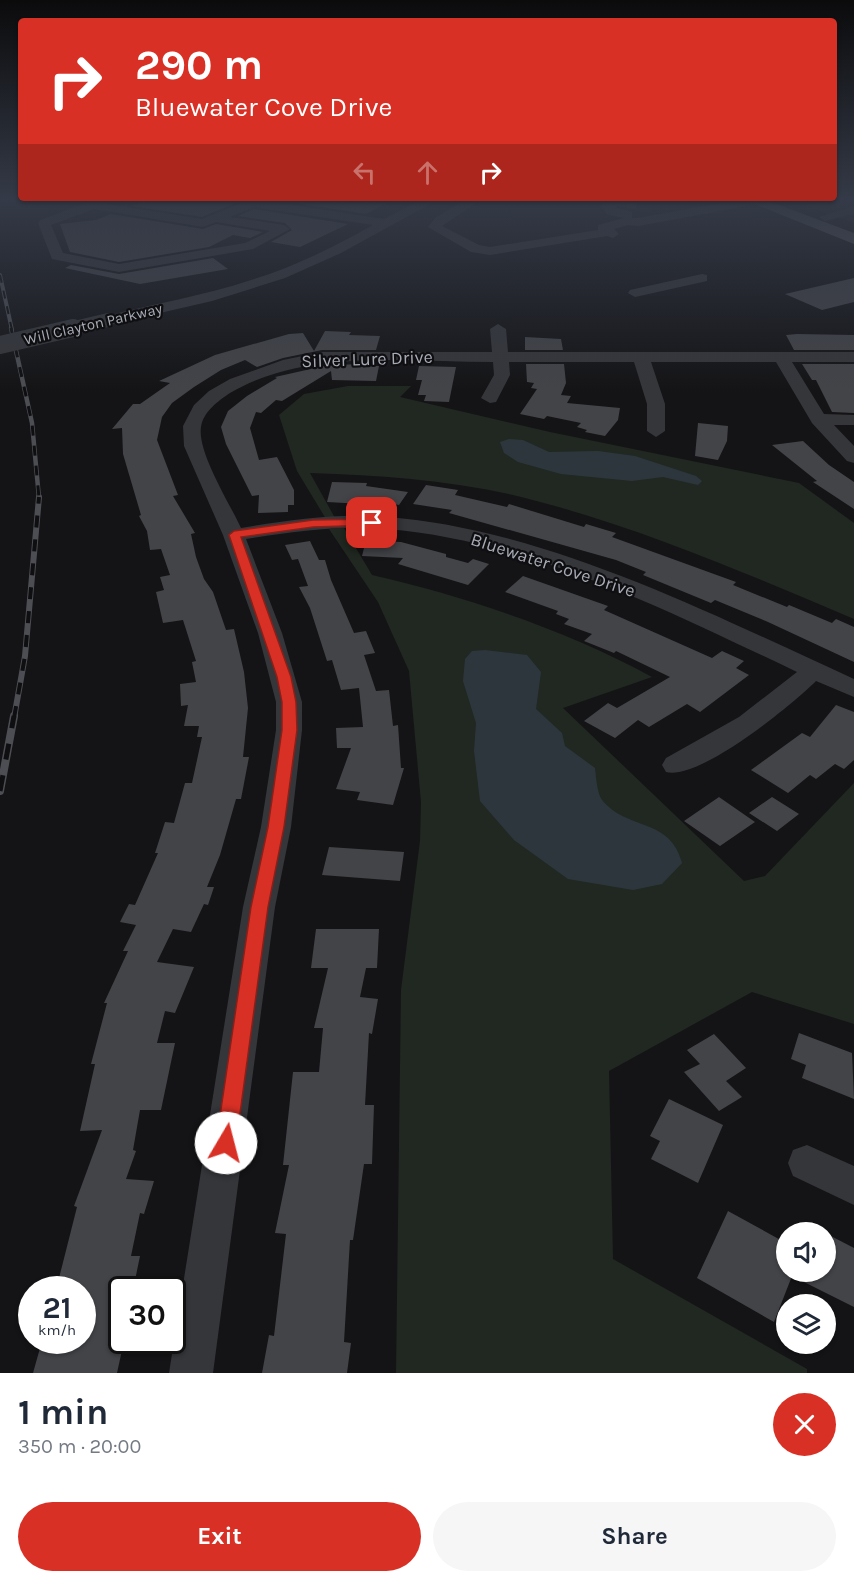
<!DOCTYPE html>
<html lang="en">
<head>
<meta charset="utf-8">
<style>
  :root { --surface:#fff; --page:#f6f6f7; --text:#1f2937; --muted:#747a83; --accent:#d93025 }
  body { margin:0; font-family:Karla,sans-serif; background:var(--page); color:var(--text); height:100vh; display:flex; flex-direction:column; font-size:22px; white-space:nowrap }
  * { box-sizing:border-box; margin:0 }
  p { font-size:20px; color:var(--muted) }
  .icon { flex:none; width:33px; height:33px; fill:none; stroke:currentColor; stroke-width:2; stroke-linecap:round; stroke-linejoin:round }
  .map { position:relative; height:1373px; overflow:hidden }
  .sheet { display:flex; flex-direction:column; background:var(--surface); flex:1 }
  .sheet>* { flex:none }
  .top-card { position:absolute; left:18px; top:18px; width:819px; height:183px; border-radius:6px; box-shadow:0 2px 4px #0004; background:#d93025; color:#fff; overflow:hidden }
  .tools { position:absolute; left:776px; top:1222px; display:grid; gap:12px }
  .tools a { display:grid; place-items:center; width:60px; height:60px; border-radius:50%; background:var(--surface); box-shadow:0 2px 4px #0004; font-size:30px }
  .speed { position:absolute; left:18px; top:1276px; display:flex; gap:12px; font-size:30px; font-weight:700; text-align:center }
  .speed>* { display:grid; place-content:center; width:78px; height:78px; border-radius:50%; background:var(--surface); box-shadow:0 2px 4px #0004; line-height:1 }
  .speed small { font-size:15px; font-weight:400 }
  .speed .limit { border:3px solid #111; border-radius:9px; background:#fff; color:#111 }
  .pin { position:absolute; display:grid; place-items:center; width:51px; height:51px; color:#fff; margin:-26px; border-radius:12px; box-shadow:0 3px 9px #0006 }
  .me { position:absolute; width:66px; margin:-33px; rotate:8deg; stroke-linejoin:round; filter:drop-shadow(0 0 4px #0008) }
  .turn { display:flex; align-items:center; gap:21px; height:126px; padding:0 18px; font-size:27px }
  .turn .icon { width:78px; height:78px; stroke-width:2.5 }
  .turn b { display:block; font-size:42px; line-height:51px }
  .lanes { display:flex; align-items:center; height:57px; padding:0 18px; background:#0003; justify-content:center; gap:30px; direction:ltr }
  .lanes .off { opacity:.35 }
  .round { display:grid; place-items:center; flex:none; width:63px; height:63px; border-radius:32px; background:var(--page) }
  .head { display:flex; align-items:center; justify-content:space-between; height:102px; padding:0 18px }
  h1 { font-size:36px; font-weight:700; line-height:45px }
  .button { display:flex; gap:12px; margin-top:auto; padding:12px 18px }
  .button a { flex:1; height:69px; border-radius:36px; background:var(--accent); color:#fff; font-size:24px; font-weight:700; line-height:69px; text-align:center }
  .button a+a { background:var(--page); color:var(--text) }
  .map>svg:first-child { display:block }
</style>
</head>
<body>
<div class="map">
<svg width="854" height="1373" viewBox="0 0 854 1373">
  <rect width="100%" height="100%" fill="#141416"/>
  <path fill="#202022" d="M 854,199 L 854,223 L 805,205 L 846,199 Z"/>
  <path fill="#202821" d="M 348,386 L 411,386 L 400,397 L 550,432 L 799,483 L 854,523 L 854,619 C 743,572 630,523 513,495 C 447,480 378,475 310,473 L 335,518 L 326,519 L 297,471 L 279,415 L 304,394 Z
    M 344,528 L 372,575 C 465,596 568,631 652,677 L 563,708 L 744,881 L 765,876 L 854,783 L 854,1024 L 752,992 L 609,1071 L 613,1259 L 807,1369 L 807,1373 L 396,1373 L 401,990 L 420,841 L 421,802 L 409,671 L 378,602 L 329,529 Z"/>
  <path fill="#2e363d" d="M 509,439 L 523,440 L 549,452 L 598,451 L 635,456 L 696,476 L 702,481 L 698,485 L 663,477 L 632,481 L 561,474 L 518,462 L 504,453 L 500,442 Z
    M 485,650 L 527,655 L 541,672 L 536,709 L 562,733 L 565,746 L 595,768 C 596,777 597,793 602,800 C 627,831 670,817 682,863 L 662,884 L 633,890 L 568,879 L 514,840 L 480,801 L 474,751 L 476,723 L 463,681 L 465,659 L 472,651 Z"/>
  <path fill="#434448" d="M 166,199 L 198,201 L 245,199 L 202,217 L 132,206 L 147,200 L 159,202 Z
    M 270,199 L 328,199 L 355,203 L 363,199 L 394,199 L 366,214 Z
    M 254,209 L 348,224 L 300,247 L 271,242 L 292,230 L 285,223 L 238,216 Z
    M 111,214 L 203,229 L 216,224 L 263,232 L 250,238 L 233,235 L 209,247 L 119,262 L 70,252 L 60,224 L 96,220 Z
    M 213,258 L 228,269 L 140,284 L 65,268 L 71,265 L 119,274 Z
    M 854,278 L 854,302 L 822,310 L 785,294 Z
    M 325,331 L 351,332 L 349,335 L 380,336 L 376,350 L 322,350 L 283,358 L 257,367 L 245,360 L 221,370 L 194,387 L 172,403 L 162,417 L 157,440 L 178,495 L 173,496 L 195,533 L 191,534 L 196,557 L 204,579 L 213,592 L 226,630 L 234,629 L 244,672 L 248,708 L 243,757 L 249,757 L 241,799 L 236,799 L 220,855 L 207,887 L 214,887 L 208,905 L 204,904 L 191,932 L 173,929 L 157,962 L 194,967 L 175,1013 L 165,1011 L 157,1043 L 175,1043 L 161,1110 L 140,1110 L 133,1150 L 136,1151 L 126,1179 L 154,1181 L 144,1214 L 140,1213 L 131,1256 L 140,1256 L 133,1290 L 122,1290 L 124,1341 L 117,1373 L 33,1373 L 42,1341 L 82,1341 L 82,1290 L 56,1290 L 77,1207 L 74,1206 L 102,1130 L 80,1131 L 95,1064 L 91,1064 L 107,1003 L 104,1003 L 128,951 L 123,951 L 136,925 L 120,922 L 129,904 L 135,905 L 158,853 L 155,853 L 165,822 L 174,823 L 185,783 L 192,783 L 202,737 L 197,737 L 199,726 L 184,726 L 188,705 L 181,706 L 180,684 L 196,682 L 192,662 L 196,661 L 183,620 L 163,623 L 156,592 L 164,590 L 160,577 L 170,575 L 161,549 L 150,550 L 147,531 L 139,516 L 141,515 L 123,454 L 122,428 L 112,429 L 133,404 L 140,404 L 170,383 L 159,381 L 215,355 L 289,334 L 303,333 L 314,351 Z
    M 797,334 L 854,335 L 854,350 L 794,350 L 786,335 Z
    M 525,337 L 561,339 L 563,350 L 525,350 Z
    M 373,363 L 372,366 L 379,366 L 376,381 L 332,380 L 331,371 L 282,401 L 276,400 L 261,413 L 256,412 L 250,428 L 259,460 L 277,457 L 294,490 L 294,505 L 288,505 L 288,512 L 258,513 L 259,495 L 252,496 L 226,444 L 221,427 L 228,411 L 247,396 L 277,378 L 275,377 L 324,366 Z
    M 526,364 L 564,364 L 566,383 L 561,395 L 571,396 L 567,403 L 620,408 L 618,420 L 605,436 L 585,432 L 587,430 L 577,427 L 581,423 L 547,416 L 544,419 L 520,414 L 537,389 L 531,388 L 534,383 L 527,382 Z
    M 802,364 L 854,364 L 854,413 L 832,412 L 816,380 L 812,380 Z
    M 419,366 L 456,367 L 449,402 L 424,401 L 426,395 L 418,395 L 422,380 L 416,380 Z
    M 698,423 L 728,426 L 727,441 L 718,460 L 695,456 Z
    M 803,441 L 829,465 L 854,482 L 854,509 L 813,482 L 817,481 L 772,445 Z
    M 332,482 L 367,483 L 366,486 L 408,492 L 399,505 L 364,499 L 363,504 L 327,502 Z
    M 426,485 L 458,490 L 455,495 L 507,507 L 509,504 L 584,527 L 586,524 L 616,533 L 612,537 L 736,582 L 733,585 L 787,607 L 789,605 L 832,623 L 836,619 L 854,627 L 854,662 L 768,622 L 715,600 L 711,603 L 643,575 L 646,572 L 616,560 L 449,513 L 452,510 L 413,504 Z
    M 366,540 L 401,542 L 446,554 L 446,557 L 468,563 L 473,559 L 489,564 L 468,585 L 398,564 L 403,558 L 362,556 Z
    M 310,541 L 319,560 L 325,560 L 331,580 L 354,633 L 366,631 L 375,653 L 364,655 L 376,691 L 389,690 L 393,726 L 398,725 L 401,768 L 404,768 L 393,805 L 357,800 L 360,792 L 336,789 L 351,748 L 337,748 L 336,728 L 363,727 L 359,688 L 341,690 L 332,660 L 327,661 L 310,608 L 299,587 L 308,586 L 298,559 L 292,560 L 285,545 Z
    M 523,576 L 608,606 L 604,610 L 712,658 L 722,651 L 744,661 L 736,668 L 749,675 L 700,712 L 687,704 L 649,727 L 638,720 L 615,738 L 584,721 L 608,703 L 617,708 L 670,677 L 616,651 L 614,653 L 584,641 L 592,634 L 564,624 L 569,619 L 556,614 L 558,611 L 505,592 Z
    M 836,705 L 854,712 L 854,760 L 844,769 L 835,764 L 816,779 L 810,775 L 788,793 L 751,770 L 802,733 L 810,737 Z
    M 719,797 L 755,822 L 720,846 L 684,821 Z
    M 772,797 L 799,814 L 777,831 L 749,813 Z
    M 329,847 L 404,852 L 400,881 L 322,875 Z
    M 316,929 L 379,929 L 377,968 L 366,968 L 360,997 L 378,999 L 372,1034 L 369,1033 L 365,1105 L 374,1105 L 372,1164 L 364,1164 L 353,1240 L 350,1240 L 344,1342 L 351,1343 L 347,1373 L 262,1373 L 269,1335 L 274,1336 L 286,1234 L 275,1233 L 289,1165 L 283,1165 L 293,1072 L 319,1072 L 323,1028 L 314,1028 L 328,968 L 311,968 Z
    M 799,1033 L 852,1053 L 854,1099 L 802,1078 L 806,1065 L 791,1059 Z
    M 714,1034 L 746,1068 L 726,1081 L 742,1097 L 719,1111 L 684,1072 L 700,1064 L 687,1050 Z
    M 669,1099 L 723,1125 L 698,1183 L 651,1159 L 660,1141 L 650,1136 Z
    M 728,1211 L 786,1243 L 786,1272 L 825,1272 L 825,1249 L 829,1235 L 854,1248 L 854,1307 L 792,1276 L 774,1322 L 697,1278 Z"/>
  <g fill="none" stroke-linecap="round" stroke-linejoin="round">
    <path fill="#35363a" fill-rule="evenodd" d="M 97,199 L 113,199 L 107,204 L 202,219 L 251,199 L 268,199 L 266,201 L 384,219 L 423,199 L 439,199 L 341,253 L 285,278 L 212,301 L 108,325 L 100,320 L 103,317 C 152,304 203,296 251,280 C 294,267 334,247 373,225 L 254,207 L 230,217 L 284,225 L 290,229 L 253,249 L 119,272 L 52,259 L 38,223 L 40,220 ZM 94,209 L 203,227 L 216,222 L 270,231 L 245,243 L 119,264 L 63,253 L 51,225 Z
      M 467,199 L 482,199 L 442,226 L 479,245 L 490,247 L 598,230 L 598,225 L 624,218 L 608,215 L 600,206 L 612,199 L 636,202 L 636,208 C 628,210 622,204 614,207 L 632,212 L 632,218 L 638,218 L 744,199 L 759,201 L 753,205 L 638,226 L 628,225 L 614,229 L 619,234 L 613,238 L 607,236 L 490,255 L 471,252 L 428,227 L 435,218 Z
      M 854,206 L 854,214 L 825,221 L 819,217 Z
      M 702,274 L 707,275 L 707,281 L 635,297 L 628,293 L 630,290 Z
      M 498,324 L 506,329 L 508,352 L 854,352 L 854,362 L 792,362 L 824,414 L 854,415 L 854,425 L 834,425 L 854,446 L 854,463 L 847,461 L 812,423 L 776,362 L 651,362 L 665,404 L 665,431 L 656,437 L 647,431 L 647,404 L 634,362 L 509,362 L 510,375 L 496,402 L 490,403 L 481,398 L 494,375 L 493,362 C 407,362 306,348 230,393 C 218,401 203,412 201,427 C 197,452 230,504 241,528 C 289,520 337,513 385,517 C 544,528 711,614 854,679 L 854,697 L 816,681 C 792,705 699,781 666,772 L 662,765 L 666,758 L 739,717 L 797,672 C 668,611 531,541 387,529 C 340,525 292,532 246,539 L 282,633 L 302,702 L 302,730 L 291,827 L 275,907 L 213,1373 L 169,1373 L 243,907 L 261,827 L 276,730 L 276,702 L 258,633 L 223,535 L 184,446 L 183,426 L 194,405 L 209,391 L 230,379 L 283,360 L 322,352 L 492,352 L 490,329 Z
      M 807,1145 L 854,1166 L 854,1205 L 793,1176 L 788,1163 L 793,1150 Z"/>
    <path fill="#515359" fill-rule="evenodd" d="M 742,199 L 763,199 L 854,233 L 854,244 Z"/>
    <g stroke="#4c4e53" stroke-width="4">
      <path id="rail-far3" d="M 0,275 L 12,330"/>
    </g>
    <g stroke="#4c4e53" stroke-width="4.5">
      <path id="rail-far2" d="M 11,328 L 32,423 L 39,498"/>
    </g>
    <g stroke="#4c4e53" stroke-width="6">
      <path id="rail-far1" d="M 14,718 L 25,656 L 39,497"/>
    </g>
    <g stroke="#4c4e53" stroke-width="8">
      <path id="rail" d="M 0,791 L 14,716"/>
    </g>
    <use href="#rail-far3" stroke="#0f0f11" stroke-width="2" stroke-dasharray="8" stroke-linecap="butt"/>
    <use href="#rail-far2" stroke="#0f0f11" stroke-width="3" stroke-dasharray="10" stroke-linecap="butt"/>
    <use href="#rail-far1" stroke="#0f0f11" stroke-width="4" stroke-dasharray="12" stroke-linecap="butt"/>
    <use href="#rail" stroke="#0f0f11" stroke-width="5" stroke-dasharray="16" stroke-linecap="butt"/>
    <path stroke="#35363a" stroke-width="14" d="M 66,330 L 108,320"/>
    <path stroke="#35363a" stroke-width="18" d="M 0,345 L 73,328"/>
  </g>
  <linearGradient id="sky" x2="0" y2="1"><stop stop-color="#0b0b0c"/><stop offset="0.51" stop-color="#343a47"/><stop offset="1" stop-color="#343a47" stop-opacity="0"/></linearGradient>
  <rect width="854" height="391" fill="url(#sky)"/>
  <path fill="#d93025" stroke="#8d1f18" stroke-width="1.5" d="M 372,519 L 378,523 L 376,525 L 313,527 L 241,537 L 291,677 L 296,702 L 297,730 L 284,827 L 268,907 L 236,1143 L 233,1149 L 226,1152 L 219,1149 L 216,1143 L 251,907 L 268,827 L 282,730 L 282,702 L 277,677 L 229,535 L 234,531 L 313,520 Z"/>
  <g text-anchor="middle" stroke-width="4.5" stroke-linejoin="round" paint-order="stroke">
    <g font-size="15" fill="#a7abb5" stroke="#0f0f11">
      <text transform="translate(93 324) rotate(-13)" y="5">Will Clayton Parkway</text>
    </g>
    <g font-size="18" fill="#a7abb5" stroke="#0f0f11">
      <text transform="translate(367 359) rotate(-2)" y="6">Silver Lure Drive</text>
      <text transform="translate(553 565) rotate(18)" y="6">Bluewater Cove Drive</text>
    </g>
  </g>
</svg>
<div class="tools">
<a><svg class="icon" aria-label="sound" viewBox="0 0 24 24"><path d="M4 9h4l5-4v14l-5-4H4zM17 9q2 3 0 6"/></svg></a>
<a><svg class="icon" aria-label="layers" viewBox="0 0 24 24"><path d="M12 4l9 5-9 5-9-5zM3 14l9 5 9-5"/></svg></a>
</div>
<div class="speed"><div>21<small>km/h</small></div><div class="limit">30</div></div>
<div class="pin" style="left:372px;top:523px;background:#d93025"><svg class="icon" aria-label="arrive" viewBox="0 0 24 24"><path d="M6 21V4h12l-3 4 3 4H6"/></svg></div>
<svg class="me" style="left:226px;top:1143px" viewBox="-20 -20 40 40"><circle r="19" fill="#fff"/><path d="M0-13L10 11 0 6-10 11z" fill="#d93025"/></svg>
<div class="top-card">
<div class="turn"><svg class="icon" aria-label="right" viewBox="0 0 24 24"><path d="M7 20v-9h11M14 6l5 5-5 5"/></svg><div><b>290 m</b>Bluewater Cove Drive</div></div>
<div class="lanes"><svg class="icon off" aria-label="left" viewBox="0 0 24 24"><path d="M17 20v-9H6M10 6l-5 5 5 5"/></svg><svg class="icon off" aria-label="ahead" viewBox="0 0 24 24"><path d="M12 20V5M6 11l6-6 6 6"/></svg><svg class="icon" aria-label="right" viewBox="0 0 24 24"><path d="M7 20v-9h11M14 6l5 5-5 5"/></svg></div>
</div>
</div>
<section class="sheet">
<div class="head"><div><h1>1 min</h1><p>350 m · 20:00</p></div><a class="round" style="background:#d93025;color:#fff"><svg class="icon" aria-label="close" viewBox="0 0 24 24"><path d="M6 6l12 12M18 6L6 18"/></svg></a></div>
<div class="button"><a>Exit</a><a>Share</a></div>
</section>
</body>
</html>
